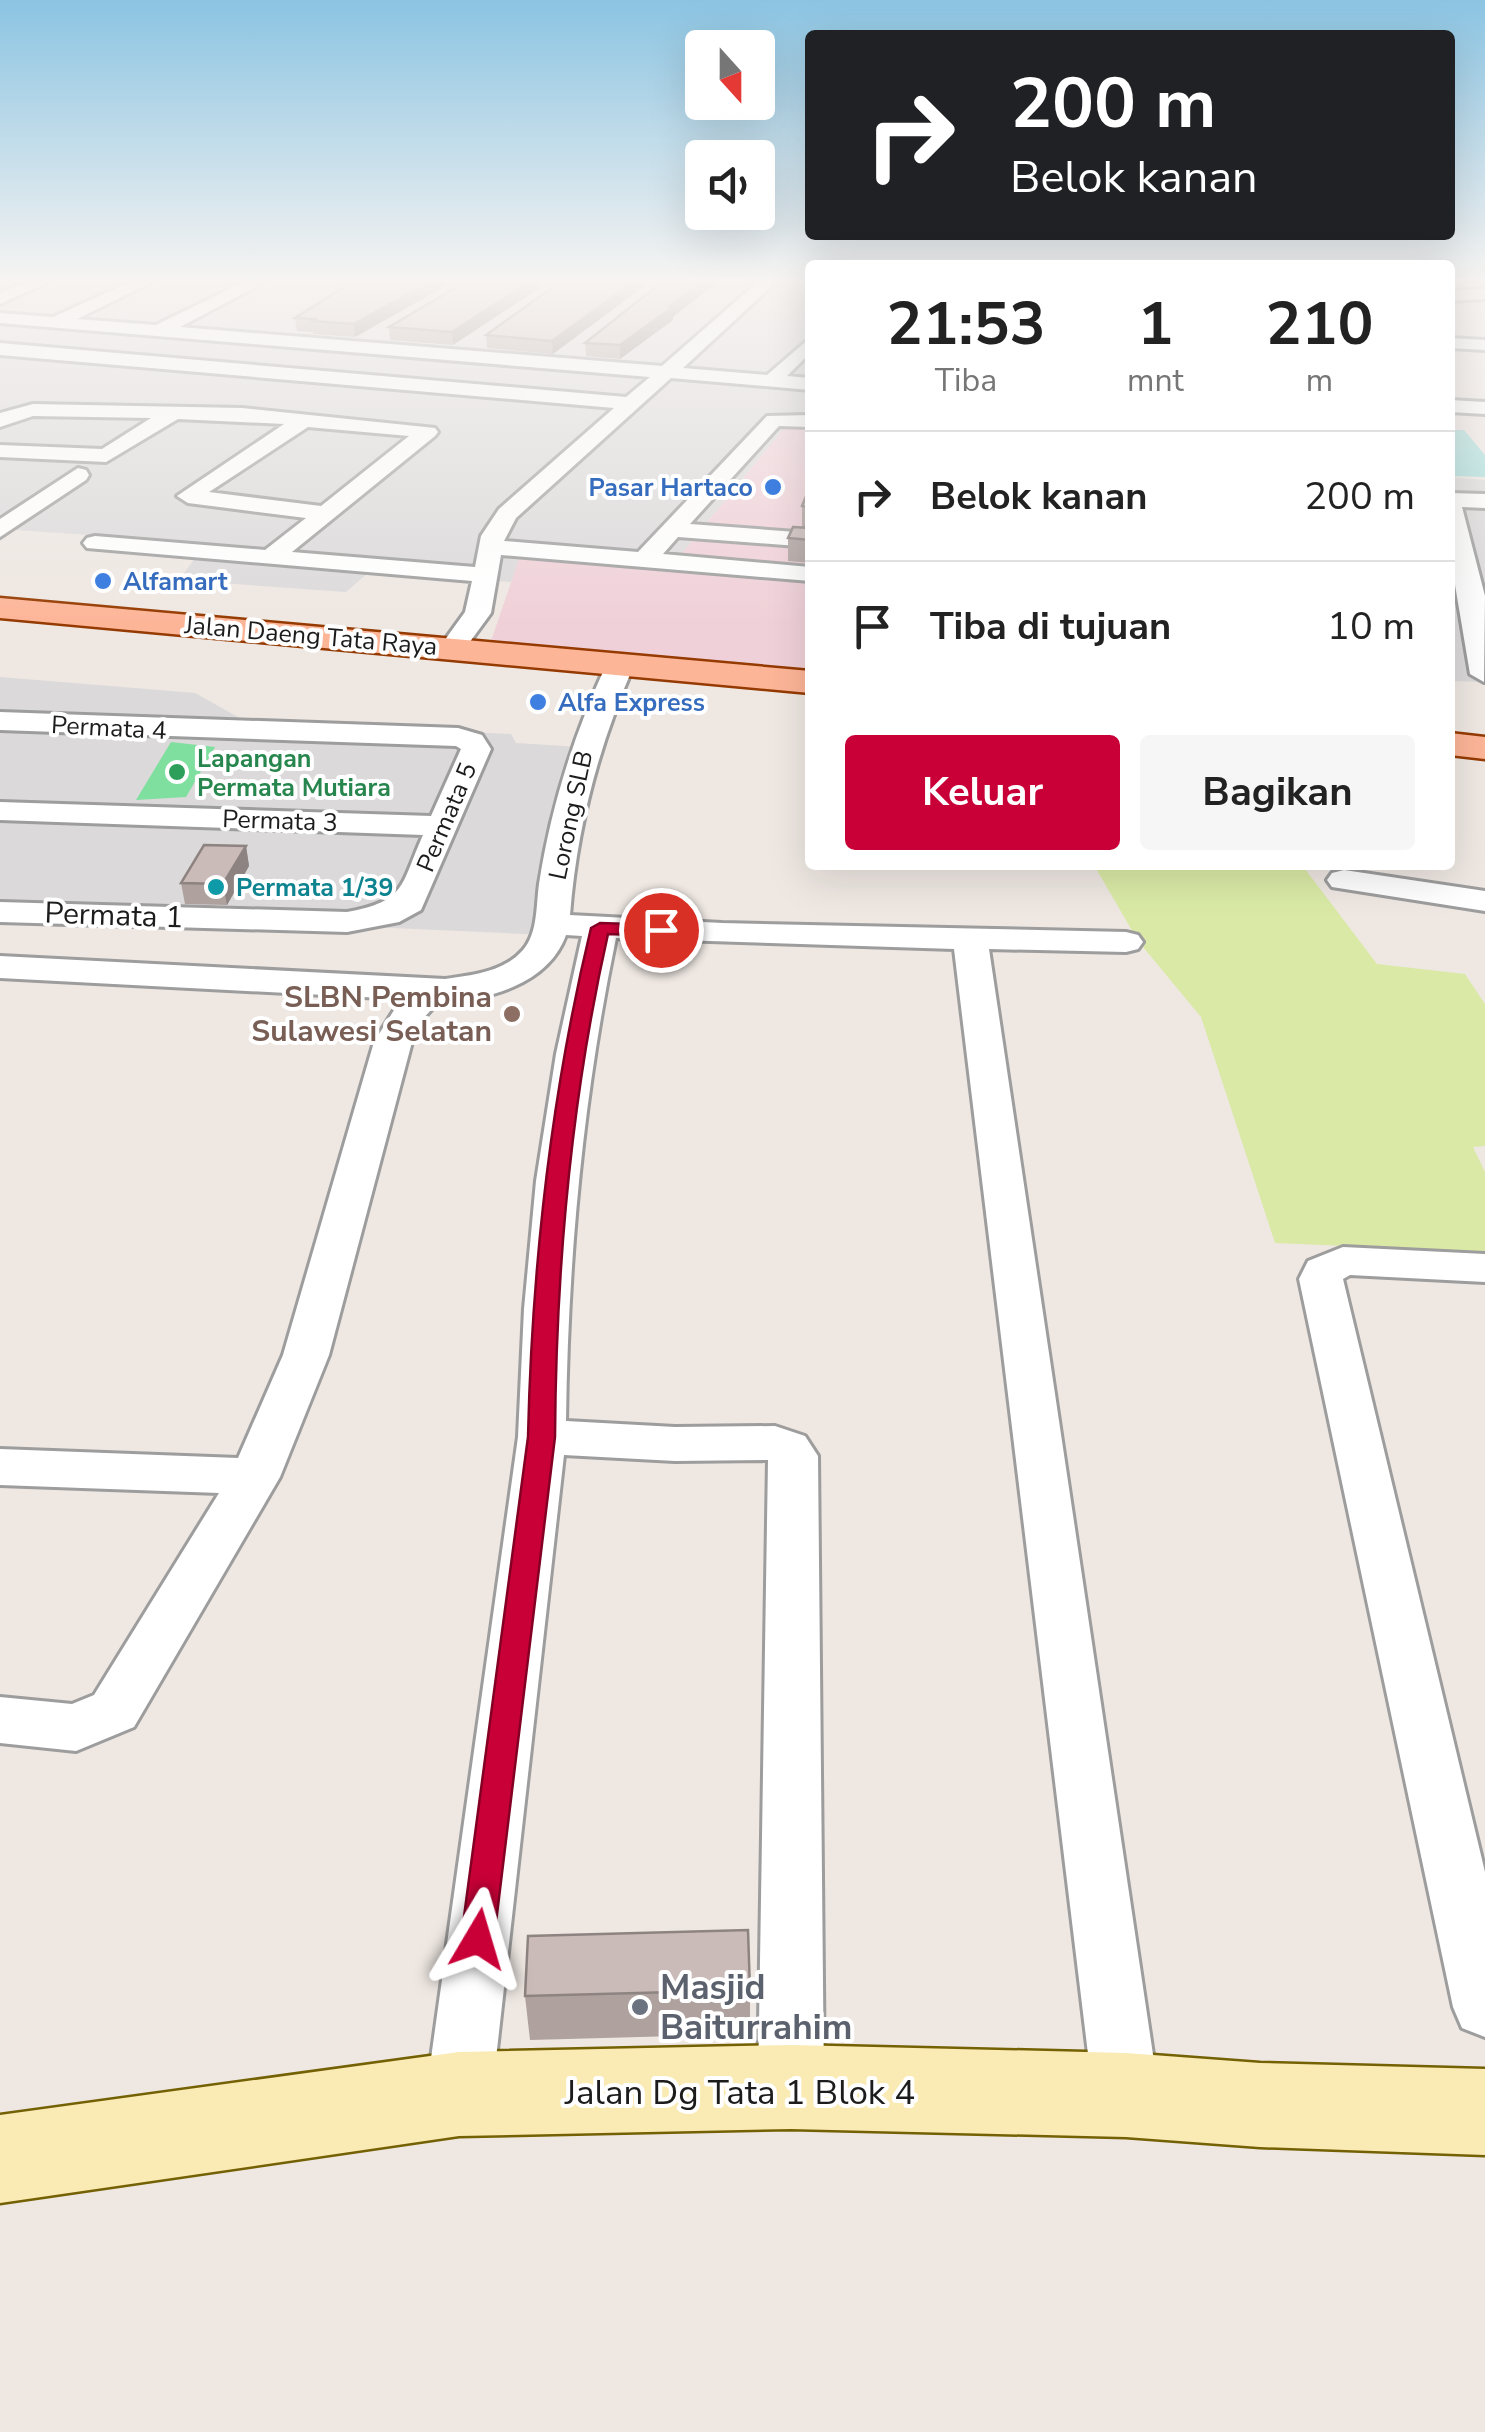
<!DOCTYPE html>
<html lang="id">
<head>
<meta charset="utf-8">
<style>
  :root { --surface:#fff; --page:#f6f6f6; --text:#222; --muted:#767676; --line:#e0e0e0; --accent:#c90038 }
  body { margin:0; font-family:"Nunito Sans",sans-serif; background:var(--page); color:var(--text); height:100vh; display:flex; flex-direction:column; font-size:38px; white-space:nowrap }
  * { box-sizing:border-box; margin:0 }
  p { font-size:32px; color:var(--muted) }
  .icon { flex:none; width:55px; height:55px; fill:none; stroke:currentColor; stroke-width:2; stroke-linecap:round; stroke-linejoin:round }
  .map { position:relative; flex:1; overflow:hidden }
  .details { position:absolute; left:805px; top:260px; width:650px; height:610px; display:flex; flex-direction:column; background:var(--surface); border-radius:10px; box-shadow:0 10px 40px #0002 }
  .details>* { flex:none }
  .hud { position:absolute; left:805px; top:30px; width:650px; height:210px; border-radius:10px; box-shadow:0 10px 40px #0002; background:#202124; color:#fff; overflow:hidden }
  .needle { width:65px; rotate:159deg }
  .controls { position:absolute; left:685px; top:30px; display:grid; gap:20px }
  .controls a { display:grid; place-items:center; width:90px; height:90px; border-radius:10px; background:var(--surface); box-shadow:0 10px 40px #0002; font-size:50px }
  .pin { position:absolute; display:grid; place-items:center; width:85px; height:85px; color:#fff; margin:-42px; border:5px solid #fff; border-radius:50%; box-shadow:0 2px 10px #0007 }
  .me { position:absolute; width:110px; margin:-55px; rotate:7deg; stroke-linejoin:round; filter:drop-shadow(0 0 8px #0008) }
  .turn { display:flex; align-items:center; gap:35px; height:210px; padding:0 40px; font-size:45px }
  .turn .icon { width:130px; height:130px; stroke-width:2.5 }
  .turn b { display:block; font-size:70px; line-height:85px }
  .eta { display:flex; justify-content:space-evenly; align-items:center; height:170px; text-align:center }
  .eta b { font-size:60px; font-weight:700; line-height:70px }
  .button { display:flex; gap:20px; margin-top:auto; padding:20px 40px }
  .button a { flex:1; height:115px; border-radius:10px; background:var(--accent); color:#fff; font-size:40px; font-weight:700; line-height:115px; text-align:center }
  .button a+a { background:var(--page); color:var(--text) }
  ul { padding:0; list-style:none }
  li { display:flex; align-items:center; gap:30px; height:130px; padding:0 40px; border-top:2px solid var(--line) }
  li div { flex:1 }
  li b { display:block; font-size:38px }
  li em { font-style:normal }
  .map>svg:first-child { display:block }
</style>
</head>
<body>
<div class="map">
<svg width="1485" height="2432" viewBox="0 0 1485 2432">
  <rect width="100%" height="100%" fill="#eee7e2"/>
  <path fill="#dbd9da" d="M 0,282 L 810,282 L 810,423 L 790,421 L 679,557 L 523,550 L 511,582 L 369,572 L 346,592 L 179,580 L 200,551 L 104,536 L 0,529 Z
    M 1450,477 L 1485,480 L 1485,682 L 1450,681 Z
    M 0,677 L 195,693 L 245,721 L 511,734 L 516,743 L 579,747 L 546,935 L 0,910 Z"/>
  <path fill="#f0d0d8" d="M 790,421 L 810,423 L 810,670 L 490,644 L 522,550 L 679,557 Z"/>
  <path fill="#daeaa6" d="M 1094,865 L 1302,865 L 1377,964 L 1465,974 L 1485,1004 L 1485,1146 L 1473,1147 L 1485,1172 L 1485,1252 L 1275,1243 L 1201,1017 L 1138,941 Z"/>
  <path fill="#7edf9e" d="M 171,742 L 215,747 L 186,797 L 136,800 Z"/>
  <path fill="#a1ddda" d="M 1450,430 L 1464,430 L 1485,455 L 1485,477 L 1450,476 Z"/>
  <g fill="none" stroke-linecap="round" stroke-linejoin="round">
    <g stroke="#9d9d9d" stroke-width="6">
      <path id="street" d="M 26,282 L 48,282 L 0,304 L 0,293 Z
        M 130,282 L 152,282 L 77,319 L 156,325 L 244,282 L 265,282 L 180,327 L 662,366 L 758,282 L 776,282 L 683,368 L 767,375 L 810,338 L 810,353 L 787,376 L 810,378 L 810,390 L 671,378 L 516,518 L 504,541 L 638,552 L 767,416 L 810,415 L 810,427 L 779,426 L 690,524 L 810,533 L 810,547 L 678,537 L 663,554 L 810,567 L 810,581 L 501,555 L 491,613 L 461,654 L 452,656 L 439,648 L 465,612 L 472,581 L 87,548 L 83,543 L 87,538 L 95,536 L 265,550 L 306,518 L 188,503 L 177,496 L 284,424 L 178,419 L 106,462 L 0,457 L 0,445 L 102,449 L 151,418 L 33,416 L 0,427 L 0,413 L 33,404 L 242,408 L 435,428 L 438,432 L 435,436 L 292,552 L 475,567 L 481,536 L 499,509 L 614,408 L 0,355 L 0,343 L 626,397 L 650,377 L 0,323 L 0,313 L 53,317 ZM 308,427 L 409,436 L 321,506 L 209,492 Z
        M 1485,289 L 1485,299 L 1450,301 L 1450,291 Z
        M 1450,338 L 1485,340 L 1485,350 L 1450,348 Z
        M 1450,400 L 1485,402 L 1485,414 L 1450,412 Z
        M 78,468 L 86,470 L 89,475 L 86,480 L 0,537 L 0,519 Z
        M 1450,493 L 1485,494 L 1485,508 L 1462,507 L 1485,596 L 1484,682 L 1470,674 L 1450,555 Z
        M 621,655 L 635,663 C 599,744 577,826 570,915 L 722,923 L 1126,932 L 1138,935 L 1143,942 L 1138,949 L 1126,952 L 989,949 L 1159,2095 L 1150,2118 L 1126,2127 L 1102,2118 L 1093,2095 L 954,949 L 616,938 C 583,1097 568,1258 566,1421 L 675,1427 L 775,1426 L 805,1436 L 818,1456 L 824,2087 L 815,2110 L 791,2119 L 767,2110 L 758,2087 L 768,1460 L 675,1461 L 564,1455 L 492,2094 L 483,2117 L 459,2126 L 435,2117 L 426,2094 L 518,1437 L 524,1309 L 536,1181 L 556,1054 L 582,936 L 566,935 C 548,985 486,1001 439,1001 L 422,1020 L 412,1042 L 329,1355 L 280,1477 L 134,1727 L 76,1751 L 0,1743 L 0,1697 L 72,1704 L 94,1695 L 219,1493 L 0,1485 L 0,1449 L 238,1458 L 283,1355 L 374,1042 L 401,999 L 0,978 L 0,956 L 445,979 C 472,975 504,972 523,950 C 538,933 536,905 539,884 C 551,806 574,734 607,663 Z
        M 0,712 L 458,728 L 482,735 L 491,749 L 421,910 L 399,922 L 347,932 L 0,922 L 0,902 L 347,912 C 407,901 400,886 423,835 L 0,820 L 0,802 L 431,816 L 461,749 L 456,746 L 0,730 Z
        M 1344,870 L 1485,891 L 1485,911 L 1332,887 L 1327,880 L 1332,873 Z
        M 1343,1247 L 1485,1254 L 1485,1282 L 1350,1275 L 1343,1279 L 1485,1872 L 1485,2037 L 1462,2028 L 1453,2007 L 1299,1279 L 1308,1261 Z"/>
    </g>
    <g stroke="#746103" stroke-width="5">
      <path id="secondary" d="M 791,2045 L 1126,2053 L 1260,2063 L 1485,2069 L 1485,2155 L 1260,2147 L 1126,2137 L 791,2129 L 459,2136 L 0,2203 L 0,2115 L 459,2052 Z"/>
    </g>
    <g stroke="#953a00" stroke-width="5">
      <path id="primary" d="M 0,598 L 810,671 L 810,693 L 0,618 Z
        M 1450,733 L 1485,737 L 1485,759 L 1450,755 Z"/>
    </g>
    <use href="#street" fill="#fff" fill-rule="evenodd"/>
    <use href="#secondary" fill="#faeab4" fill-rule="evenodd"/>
    <use href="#primary" fill="#fdb598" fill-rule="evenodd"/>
  </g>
  <path fill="#aea19e" d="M 352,282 L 449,282 L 449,284 L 355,337 L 313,334 L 313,332 L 297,331 L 295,318 Z
    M 465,282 L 453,345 L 390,340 L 389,327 Z
    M 560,282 L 553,354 L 487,348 L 486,335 Z
    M 673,317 L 673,320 L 620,359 L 586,356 L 585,343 Z
    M 810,494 L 810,563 L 788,561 L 788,538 L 802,527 L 802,506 Z
    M 246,846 L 249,866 L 227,905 L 185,904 L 181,883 Z
    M 750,1990 L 750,2034 L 530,2040 L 525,1996 Z"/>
  <path fill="#8d8381" d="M 429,282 L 449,282 L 449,284 L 355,337 L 354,324 Z
    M 529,282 L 549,282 L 453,345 L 452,332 Z
    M 633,282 L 650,282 L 553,354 L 552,341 Z
    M 702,282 L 718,282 L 673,317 L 673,320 L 620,359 L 620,345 Z
    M 246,846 L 249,866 L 227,905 L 223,884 Z"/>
  <path fill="#cabbb8" stroke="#8d8381" stroke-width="2.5" d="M 352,282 L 429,282 L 354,324 L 312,321 L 315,319 L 295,318 Z
    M 465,282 L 529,282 L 452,332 L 389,327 Z
    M 560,282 L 633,282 L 552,341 L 486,335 Z
    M 662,282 L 702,282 L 669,306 L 673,307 L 620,345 L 585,343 Z
    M 807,494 L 810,494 L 810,508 L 802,506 Z
    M 793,527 L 810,528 L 810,540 L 788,538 Z
    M 204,845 L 246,846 L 223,884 L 181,883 Z
    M 748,1930 L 750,1990 L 525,1996 L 528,1936 Z"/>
  <linearGradient id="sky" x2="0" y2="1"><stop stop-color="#8bc4e2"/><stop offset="0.45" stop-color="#f7f4f2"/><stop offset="1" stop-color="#f7f4f2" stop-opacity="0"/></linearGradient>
  <rect width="1485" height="623" fill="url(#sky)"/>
  <path fill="#c90038" stroke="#830024" stroke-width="2.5" d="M 600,923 L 661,925 L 670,930 L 661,936 L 608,934 C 571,1098 556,1268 555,1437 L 494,1939 L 489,1950 L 478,1954 L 466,1950 L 461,1939 L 528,1437 C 532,1266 551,1094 591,928 Z"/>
  <g fill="#3f7fe0" stroke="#fff" stroke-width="4">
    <circle cx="773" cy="487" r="10"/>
    <circle cx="103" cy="581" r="10"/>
    <circle cx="538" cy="702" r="10"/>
  </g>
  <circle fill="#2e9e5b" stroke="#fff" stroke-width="4" cx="177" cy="772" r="10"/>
  <circle fill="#0f9aa8" stroke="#fff" stroke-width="4" cx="216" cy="887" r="10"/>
  <circle fill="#8d6e63" stroke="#fff" stroke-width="4" cx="512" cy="1014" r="10"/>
  <circle fill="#6b7280" stroke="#fff" stroke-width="4" cx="640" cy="2007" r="10"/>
  <g text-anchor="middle" stroke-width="8" stroke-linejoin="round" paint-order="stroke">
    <g font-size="25" font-weight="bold" fill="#366cbe" stroke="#fff" text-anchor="start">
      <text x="753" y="496" text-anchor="end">Pasar Hartaco</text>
      <text x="123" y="590">Alfamart</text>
      <text x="558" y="711">Alfa Express</text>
    </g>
    <g font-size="25" fill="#1c1c1c" stroke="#fff">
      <text transform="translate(311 635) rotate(5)" y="9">Jalan Daeng Tata Raya</text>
      <text transform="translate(109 727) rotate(3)" y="9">Permata 4</text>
      <text transform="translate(570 815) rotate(-78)" y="9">Lorong SLB</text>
      <text transform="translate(446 817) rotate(-67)" y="9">Permata 5</text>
      <text transform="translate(280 820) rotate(2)" y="9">Permata 3</text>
    </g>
    <g font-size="25" font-weight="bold" fill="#27864d" stroke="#fff" text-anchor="start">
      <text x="197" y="767">Lapangan<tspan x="197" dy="29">Permata Mutiara</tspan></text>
    </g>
    <g font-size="25" font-weight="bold" fill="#0d838f" stroke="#fff" text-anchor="start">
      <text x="236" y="896">Permata 1/39</text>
    </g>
    <g font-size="30" fill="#1c1c1c" stroke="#fff">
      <text transform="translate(114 915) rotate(2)" y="10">Permata 1</text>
    </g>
    <g font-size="30" font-weight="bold" fill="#785e54" stroke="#fff" text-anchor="end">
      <text x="492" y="1007">SLBN Pembina<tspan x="492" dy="34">Sulawesi Selatan</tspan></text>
    </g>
    <g font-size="35" font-weight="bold" fill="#5b616d" stroke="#fff" text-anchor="start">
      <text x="660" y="1999">Masjid<tspan x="660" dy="40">Baiturrahim</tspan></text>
    </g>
    <g font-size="35" fill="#1c1c1c" stroke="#fff">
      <text x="740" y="2104">Jalan Dg Tata 1 Blok 4</text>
    </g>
  </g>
</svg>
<div class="controls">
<a><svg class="needle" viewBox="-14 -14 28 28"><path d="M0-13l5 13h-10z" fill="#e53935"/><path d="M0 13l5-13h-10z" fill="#767676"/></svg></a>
<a><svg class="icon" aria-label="sound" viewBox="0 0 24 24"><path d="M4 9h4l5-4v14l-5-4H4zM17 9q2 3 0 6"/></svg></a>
</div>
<div class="pin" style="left:661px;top:930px;background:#d93025"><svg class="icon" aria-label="arrive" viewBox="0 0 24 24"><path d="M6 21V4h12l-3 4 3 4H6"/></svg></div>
<svg class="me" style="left:478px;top:1939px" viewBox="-20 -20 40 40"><path d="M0-17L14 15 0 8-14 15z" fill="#c90038" stroke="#fff" stroke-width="4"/></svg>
<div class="hud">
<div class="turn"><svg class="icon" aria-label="right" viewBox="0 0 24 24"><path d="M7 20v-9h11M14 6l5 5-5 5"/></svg><div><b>200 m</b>Belok kanan</div></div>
</div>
<section class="details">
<div class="eta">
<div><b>21:53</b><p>Tiba</p></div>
<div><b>1</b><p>mnt</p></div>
<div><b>210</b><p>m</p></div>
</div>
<ul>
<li><svg class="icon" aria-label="right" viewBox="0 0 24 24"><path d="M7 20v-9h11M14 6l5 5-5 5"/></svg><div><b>Belok kanan</b></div><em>200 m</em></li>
<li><svg class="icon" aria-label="arrive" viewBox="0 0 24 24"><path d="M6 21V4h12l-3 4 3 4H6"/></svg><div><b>Tiba di tujuan</b></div><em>10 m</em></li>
</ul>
<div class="button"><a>Keluar</a><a>Bagikan</a></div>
</section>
</div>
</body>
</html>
